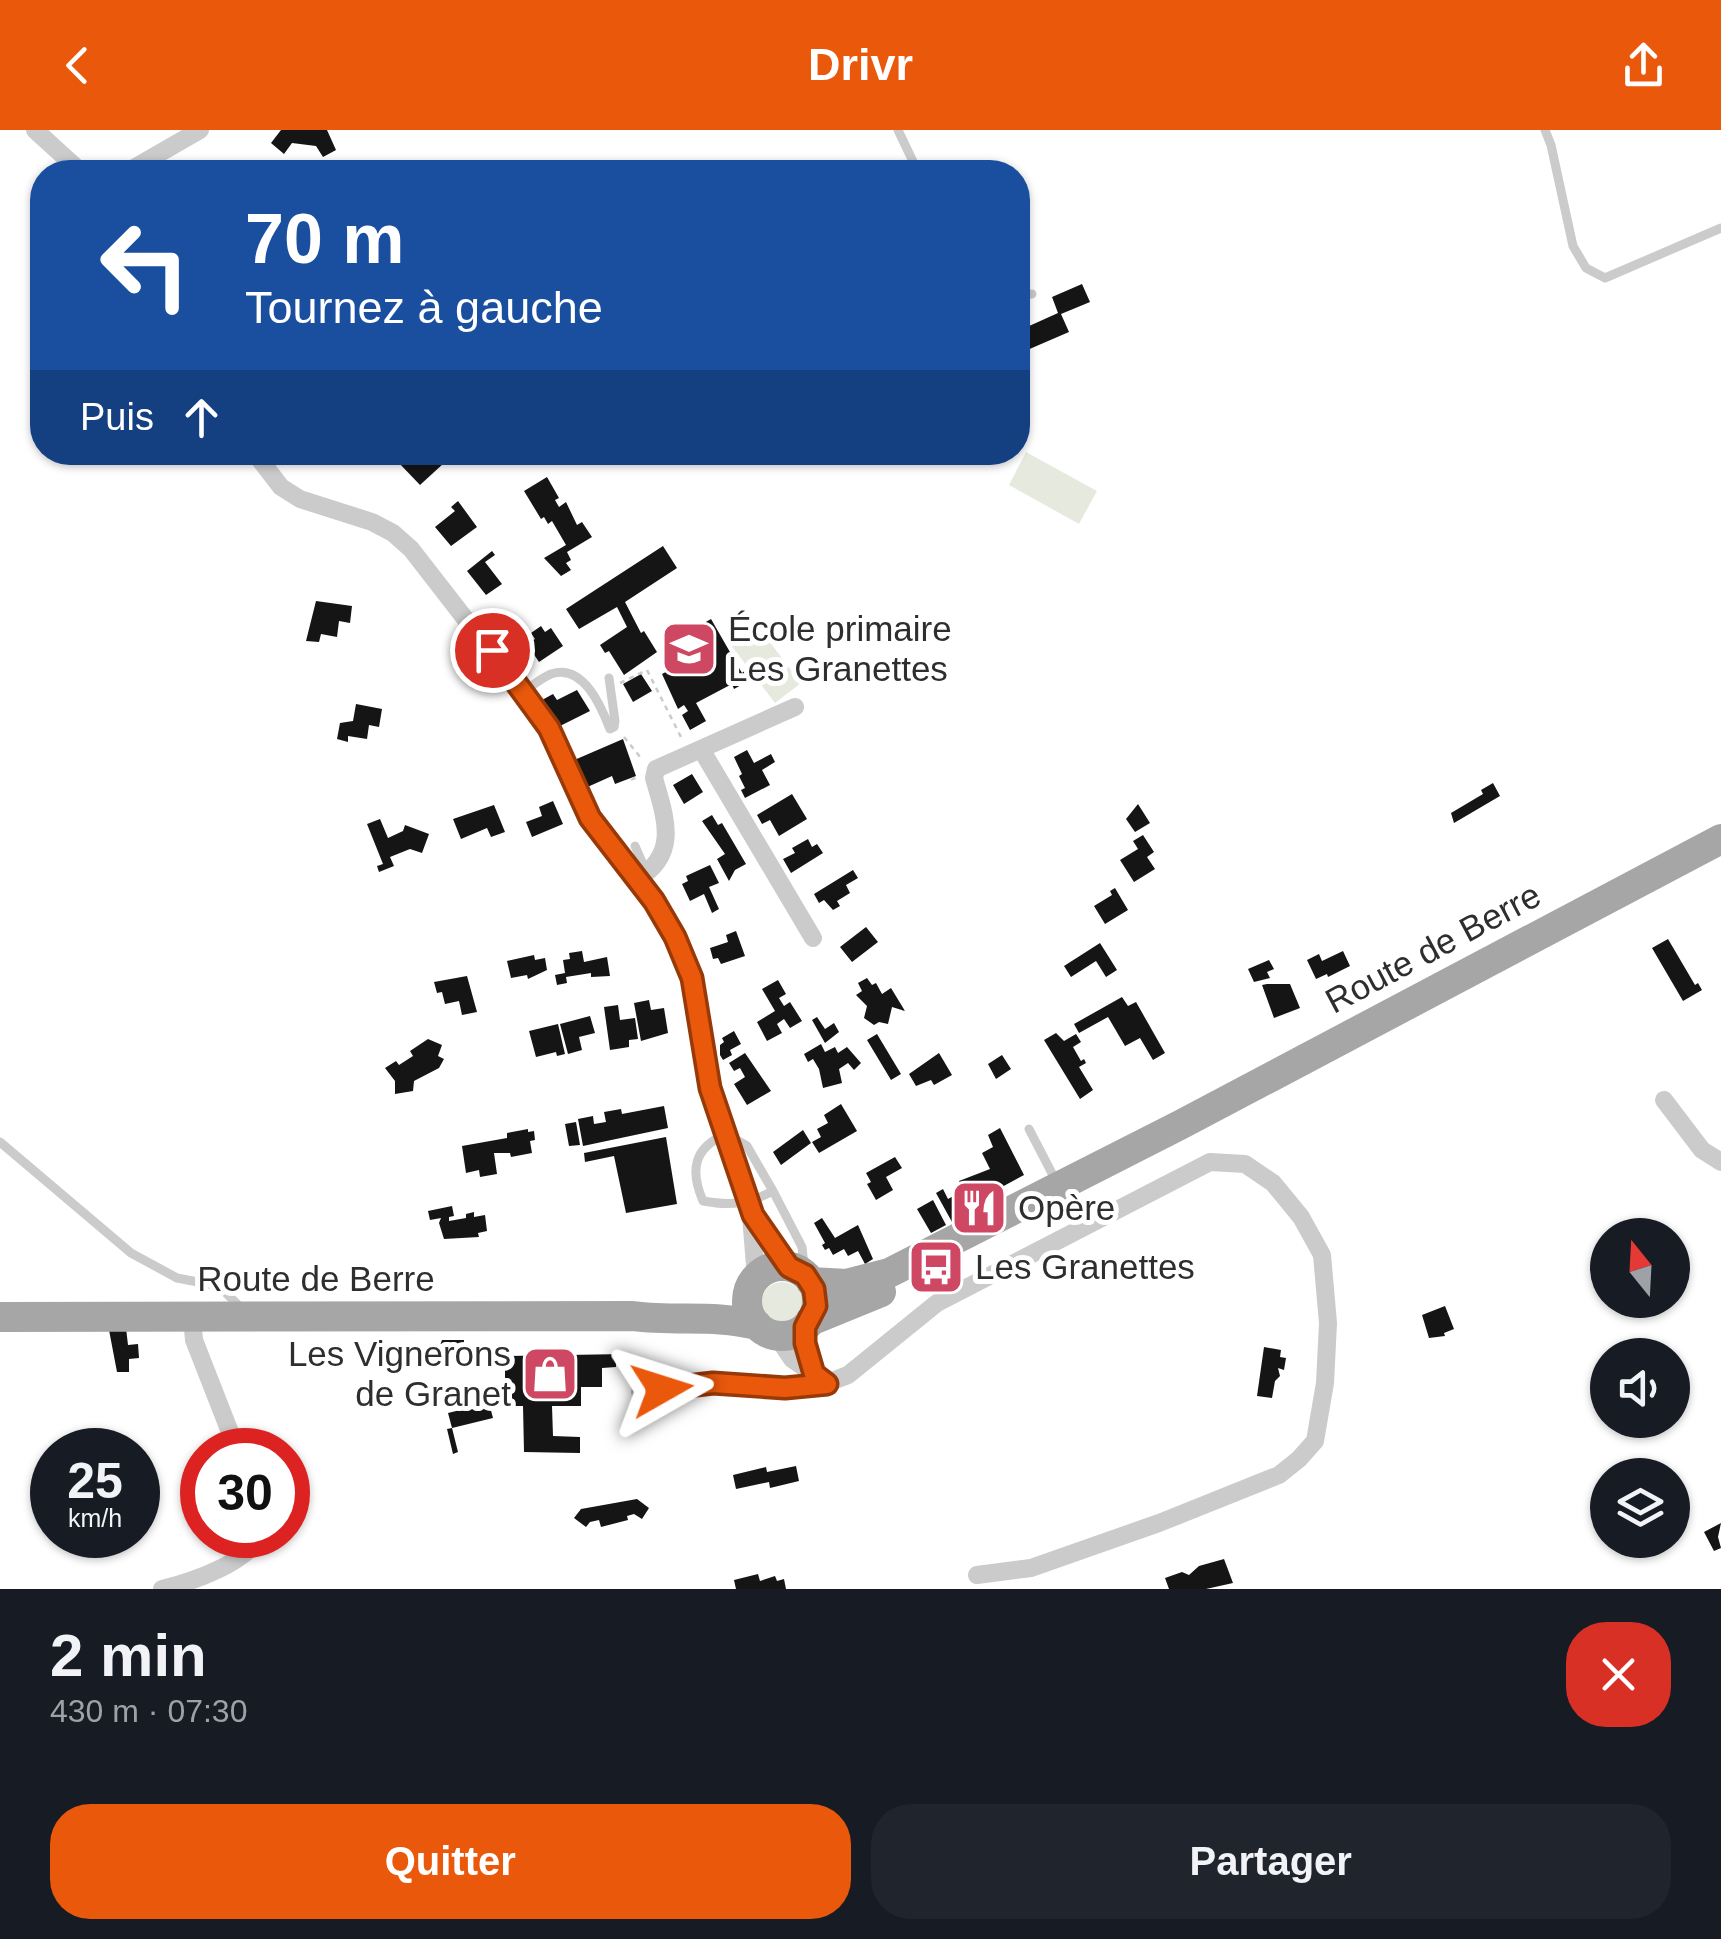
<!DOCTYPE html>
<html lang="fr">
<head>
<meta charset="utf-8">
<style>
  :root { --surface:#171b24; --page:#20242c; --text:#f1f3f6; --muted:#9ea1a6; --accent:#ea580c }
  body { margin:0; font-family:Helvetica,sans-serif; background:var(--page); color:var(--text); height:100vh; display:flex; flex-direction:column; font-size:38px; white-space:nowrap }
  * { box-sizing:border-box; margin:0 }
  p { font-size:32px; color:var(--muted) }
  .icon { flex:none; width:55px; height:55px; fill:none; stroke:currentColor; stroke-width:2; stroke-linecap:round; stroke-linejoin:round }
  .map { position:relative; height:1459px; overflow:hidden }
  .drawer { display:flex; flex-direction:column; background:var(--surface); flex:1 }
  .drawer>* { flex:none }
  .top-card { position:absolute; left:30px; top:30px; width:1000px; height:305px; border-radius:40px; box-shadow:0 2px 8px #0004; background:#1a4fa0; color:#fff; overflow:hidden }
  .needle { width:65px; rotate:342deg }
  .buttons { position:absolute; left:1590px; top:1088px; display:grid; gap:20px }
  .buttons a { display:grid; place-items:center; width:100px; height:100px; border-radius:50%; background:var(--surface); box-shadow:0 2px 8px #0004; font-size:50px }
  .speed { position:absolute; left:30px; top:1298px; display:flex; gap:20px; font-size:50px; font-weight:700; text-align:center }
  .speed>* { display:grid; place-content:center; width:130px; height:130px; border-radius:50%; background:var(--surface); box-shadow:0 2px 8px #0004; line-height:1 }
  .speed small { font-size:25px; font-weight:400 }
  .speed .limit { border:15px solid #d22; background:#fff; color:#111 }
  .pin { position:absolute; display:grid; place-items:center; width:85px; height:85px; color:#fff; margin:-42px; border:5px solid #fff; border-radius:50%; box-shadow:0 2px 10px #0007 }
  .me { position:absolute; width:110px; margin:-55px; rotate:84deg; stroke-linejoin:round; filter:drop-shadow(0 0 8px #0008) }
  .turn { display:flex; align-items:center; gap:35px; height:210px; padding:0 50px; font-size:45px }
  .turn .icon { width:130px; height:130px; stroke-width:2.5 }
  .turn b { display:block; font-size:70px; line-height:85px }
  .then { display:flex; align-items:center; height:95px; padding:0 50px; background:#0003; gap:20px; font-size:38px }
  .round { display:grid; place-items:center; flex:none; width:105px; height:105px; border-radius:40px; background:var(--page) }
  .overview { display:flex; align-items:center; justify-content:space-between; height:170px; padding:0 50px }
  h1 { font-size:60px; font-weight:600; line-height:75px }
  .action { display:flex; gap:20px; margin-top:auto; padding:20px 50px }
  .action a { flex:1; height:115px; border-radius:40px; background:var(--accent); color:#fff; font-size:40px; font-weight:600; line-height:115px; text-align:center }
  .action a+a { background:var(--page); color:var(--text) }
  header { display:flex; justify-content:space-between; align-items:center; height:130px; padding:0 50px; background:var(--accent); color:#fff; font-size:45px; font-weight:600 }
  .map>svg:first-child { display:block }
</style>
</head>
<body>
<header><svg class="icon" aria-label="back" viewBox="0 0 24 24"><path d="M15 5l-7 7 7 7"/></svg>Drivr<svg class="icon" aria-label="share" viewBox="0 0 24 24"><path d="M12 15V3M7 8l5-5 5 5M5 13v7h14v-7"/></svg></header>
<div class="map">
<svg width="1721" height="1459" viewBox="0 0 1721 1459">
  <rect width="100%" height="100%" fill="#fff"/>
  <path fill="#e6eade" d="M 1026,322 L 1097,361 L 1079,394 L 1009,355 Z
    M 753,490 L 801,553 L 775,573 L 727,510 Z
    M762 1172a20 20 0 1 1 40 0a20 20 0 1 1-40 0Z"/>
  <path fill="#151515" d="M 281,0 L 327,0 L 336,20 L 323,27 L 316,16 L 292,13 L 284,24 L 271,13 Z
    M 1082,154 L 1090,172 L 1061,184 L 1069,202 L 1018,224 L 1018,201 L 1058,183 L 1052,167 Z
    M 409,322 L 434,322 L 444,333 L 420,355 L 398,332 Z
    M 547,347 L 559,368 L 555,370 L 559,377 L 566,372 L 577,395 L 582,392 L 592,407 L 567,422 L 571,430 L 566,433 L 571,440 L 561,446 L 544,428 L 566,415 L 552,391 L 548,394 L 544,387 L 541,389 L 524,361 Z
    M 458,371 L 477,397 L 451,416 L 435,397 L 455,381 L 451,377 Z
    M 663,416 L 677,438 L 625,472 L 641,503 L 644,501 L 657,522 L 624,545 L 609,521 L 605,523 L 600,515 L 627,497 L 617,477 L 579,499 L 566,479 Z
    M 492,421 L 495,425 L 485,432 L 502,454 L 486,465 L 467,441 Z
    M 316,471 L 352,476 L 350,493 L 339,491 L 337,507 L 321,504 L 319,512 L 306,511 Z
    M 711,489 L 742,543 L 747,539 L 752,549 L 734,559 L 732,554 L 696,573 L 706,591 L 690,600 L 682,585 L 688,581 L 684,575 L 678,579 L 662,544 L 679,535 L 670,518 L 693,505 L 690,501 Z
    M 541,496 L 545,502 L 551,498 L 563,516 L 539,532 L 527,514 L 535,509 L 531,503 Z
    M 641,544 L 652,561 L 633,572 L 623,554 Z
    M 577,560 L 590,581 L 558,597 L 542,570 L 553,564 L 557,570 Z
    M 356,574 L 382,579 L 379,597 L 369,595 L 367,609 L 348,606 L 348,612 L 337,609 L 340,593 L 353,591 Z
    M 623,609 L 636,646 L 615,654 L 612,646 L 583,659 L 572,631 Z
    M 747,620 L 754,633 L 771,624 L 775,632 L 762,640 L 770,655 L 745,668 L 741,660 L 745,658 L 739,646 L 742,644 L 734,627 Z
    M 692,644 L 703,662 L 684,674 L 673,655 Z
    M 1493,653 L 1500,666 L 1454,693 L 1451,683 L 1483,664 L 1481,660 Z
    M 792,664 L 807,689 L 779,706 L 770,690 L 762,694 L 757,685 Z
    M 553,671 L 563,694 L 532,707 L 526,692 L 542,686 L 539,677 Z
    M 1138,674 L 1150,693 L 1135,702 L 1126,689 Z
    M 494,675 L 505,702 L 491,707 L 487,698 L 461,709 L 453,689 Z
    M 712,685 L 718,695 L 722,693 L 746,734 L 735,740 L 729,751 L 717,729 L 725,724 L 702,691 Z
    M 380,689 L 388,708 L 403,701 L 405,695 L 429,704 L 422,723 L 410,719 L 390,727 L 394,736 L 379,742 L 377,736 L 383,734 L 367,694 Z
    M 1143,705 L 1154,722 L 1147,727 L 1155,739 L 1134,752 L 1120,730 L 1138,719 L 1133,711 Z
    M 808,709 L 812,717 L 817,714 L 823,723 L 791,743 L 783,729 L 795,723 L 792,718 Z
    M 710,735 L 719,753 L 709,757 L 719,779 L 712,783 L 704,764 L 690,771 L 682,754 L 688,751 L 686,746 Z
    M 853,740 L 858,748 L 846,755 L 850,763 L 837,771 L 840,776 L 833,780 L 824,770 L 819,773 L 814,764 Z
    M 1115,758 L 1128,780 L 1105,794 L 1094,776 L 1112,765 L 1110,761 Z
    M 866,797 L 878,812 L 852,832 L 840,817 Z
    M 736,801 L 745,826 L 721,834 L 718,828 L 713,829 L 710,818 L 728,812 L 726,805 Z
    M 1668,809 L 1695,855 L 1698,853 L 1702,860 L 1683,871 L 1652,818 Z
    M 1100,813 L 1117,840 L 1106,847 L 1096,831 L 1071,847 L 1064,836 Z
    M 582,821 L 584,832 L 607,827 L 610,846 L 591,847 L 591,843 L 566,847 L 567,853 L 557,855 L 555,845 L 565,843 L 563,830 L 570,829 L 569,823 Z
    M 1343,821 L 1350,836 L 1328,847 L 1327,844 L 1316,849 L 1307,830 L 1319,824 L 1322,831 Z
    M 534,825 L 535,830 L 545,828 L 547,840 L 528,849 L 527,845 L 511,848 L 507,831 Z
    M 1269,830 L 1274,839 L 1267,842 L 1270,848 L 1254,852 L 1248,839 Z
    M 467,846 L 477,882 L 462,885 L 459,871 L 445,874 L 442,862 L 437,863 L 434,852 Z
    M 867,848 L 872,855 L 876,853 L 882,864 L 891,858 L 905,881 L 892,877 L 888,894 L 879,892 L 874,895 L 864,888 L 867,876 L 856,865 L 862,861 L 858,853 Z
    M 778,850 L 786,864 L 779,868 L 784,876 L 790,872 L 802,891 L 790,898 L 784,889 L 777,894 L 782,903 L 767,911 L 757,892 L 775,881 L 762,859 Z
    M 1267,854 L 1290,854 L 1300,878 L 1274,888 L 1262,855 Z
    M 1122,867 L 1128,876 L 1136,872 L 1165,923 L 1153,930 L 1140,908 L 1125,916 L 1108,887 L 1079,903 L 1074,894 Z
    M 649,870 L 651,880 L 664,878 L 668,903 L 641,911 L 634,873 Z
    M 618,875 L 620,890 L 635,888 L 638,909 L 629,910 L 629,917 L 610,920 L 604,877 Z
    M 590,886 L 595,903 L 579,907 L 582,920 L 568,924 L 560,894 Z
    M 817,887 L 825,899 L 834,893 L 839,902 L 825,913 L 812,890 Z
    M 558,894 L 565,924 L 557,926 L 556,922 L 536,927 L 529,901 Z
    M 734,901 L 741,914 L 730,920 L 732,925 L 723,930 L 720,925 L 720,915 L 724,912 L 722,908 Z
    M 1056,903 L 1064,911 L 1076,904 L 1081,912 L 1073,917 L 1081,931 L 1084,929 L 1086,933 L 1079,937 L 1093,960 L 1080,969 L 1044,910 Z
    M 877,904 L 901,944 L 891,950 L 867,910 Z
    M 428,909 L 442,915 L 438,926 L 444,929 L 439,938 L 414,951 L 413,961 L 395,964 L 395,951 L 385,938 L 396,931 L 399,935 L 413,926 L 410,921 Z
    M 821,914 L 825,922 L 835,917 L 838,923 L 847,917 L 861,933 L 854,940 L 848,933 L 839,939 L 842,953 L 823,958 L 819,939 L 813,929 L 808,932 L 804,924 Z
    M 745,923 L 771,961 L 747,975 L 734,954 L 745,947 L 740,938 L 734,941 L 729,933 Z
    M 939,923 L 952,945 L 934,955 L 931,950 L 916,956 L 909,944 Z
    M 1002,925 L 1011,939 L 996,949 L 988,934 Z
    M 841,974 L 857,1001 L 819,1023 L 812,1012 L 821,1007 L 817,999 L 828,993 L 824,985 Z
    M 664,976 L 668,998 L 583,1016 L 578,989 L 593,986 L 594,994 L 606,992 L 604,982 L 621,979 L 622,984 Z
    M 576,992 L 580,1015 L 569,1016 L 565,994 Z
    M 1000,998 L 1024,1045 L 1000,1058 L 990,1066 L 992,1070 L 952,1092 L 936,1063 L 943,1059 L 948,1069 L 964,1060 L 959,1051 L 990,1039 L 982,1023 L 993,1017 L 988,1005 Z
    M 528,999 L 528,1002 L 534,1001 L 535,1010 L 530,1011 L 532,1023 L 511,1027 L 510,1023 L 494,1023 L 497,1044 L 480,1047 L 479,1040 L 466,1043 L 462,1016 L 507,1008 L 507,1003 Z
    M 803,1000 L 811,1013 L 781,1035 L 773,1022 Z
    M 666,1007 L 677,1074 L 626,1083 L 614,1026 L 585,1032 L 584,1023 Z
    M 895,1027 L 902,1038 L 886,1047 L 893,1060 L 876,1070 L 867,1054 L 871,1052 L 866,1043 Z
    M 933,1070 L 946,1095 L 931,1103 L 917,1079 Z
    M 452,1076 L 454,1086 L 449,1087 L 449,1091 L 466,1088 L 466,1084 L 474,1082 L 474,1087 L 485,1085 L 487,1101 L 478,1103 L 479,1107 L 444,1109 L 439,1093 L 441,1088 L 430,1090 L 428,1081 Z
    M 822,1088 L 835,1108 L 858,1095 L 873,1129 L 865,1134 L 858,1121 L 848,1126 L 844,1119 L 833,1125 L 829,1118 L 825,1120 L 822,1115 L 825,1113 L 814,1093 Z
    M 1445,1176 L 1454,1199 L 1444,1203 L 1445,1206 L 1429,1208 L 1422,1185 Z
    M 126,1198 L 128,1215 L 138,1214 L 139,1228 L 129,1229 L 129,1242 L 117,1242 L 109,1200 Z
    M 442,1210 L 464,1210 L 464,1233 L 443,1233 L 442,1223 L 437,1223 Z
    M 1264,1217 L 1281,1220 L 1280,1227 L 1286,1228 L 1284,1240 L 1278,1238 L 1280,1246 L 1275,1251 L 1272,1268 L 1257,1266 Z
    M 625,1224 L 625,1232 L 616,1232 L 616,1237 L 602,1238 L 602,1257 L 581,1257 L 581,1276 L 552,1276 L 553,1306 L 580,1307 L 580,1323 L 524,1322 L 523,1276 L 505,1276 L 505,1226 Z
    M 489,1273 L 493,1288 L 452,1298 L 458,1322 L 453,1324 L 447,1299 L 452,1298 L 448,1283 Z
    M 796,1336 L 799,1351 L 770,1358 L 769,1352 L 736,1359 L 733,1345 L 766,1337 L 767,1342 Z
    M 637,1369 L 649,1378 L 642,1389 L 634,1384 L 627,1386 L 628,1390 L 601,1397 L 599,1390 L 590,1392 L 586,1397 L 574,1388 L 581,1379 Z
    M 1721,1393 L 1718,1407 L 1721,1418 L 1714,1421 L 1704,1402 Z
    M 1224,1429 L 1233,1453 L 1206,1459 L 1169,1459 L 1165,1448 L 1182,1442 L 1189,1445 L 1199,1436 Z
    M 758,1444 L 760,1451 L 775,1446 L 777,1451 L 784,1449 L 786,1459 L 736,1459 L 734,1450 Z"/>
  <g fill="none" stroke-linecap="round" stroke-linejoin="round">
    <path stroke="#cbcbcb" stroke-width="2.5" stroke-dasharray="5 5" stroke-linecap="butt" d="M 620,553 L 647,540 L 682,609
      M 624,607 L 641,628
      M 631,650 L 639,646"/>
    <path stroke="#cbcbcb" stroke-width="9" d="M 898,0 L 918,42
      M 1545,0 L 1551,15 L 1573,116 L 1586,138 L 1605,148 L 1721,98
      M 1018,165 L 1032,164
      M 523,562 C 532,556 541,548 551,544 C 583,533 601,576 610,599 L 614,597 L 615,591 L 609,548
      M 635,716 L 646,741
      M 1029,999 L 1057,1053
      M 0,1012 L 131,1123 L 177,1148 L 219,1156 L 240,1177
      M 773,1061 C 748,1074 731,1076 703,1071 C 690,1041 693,1018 726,1004 L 747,1016 L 773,1061 L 802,1117 L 805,1145"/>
    <path stroke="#cbcbcb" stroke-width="18" d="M 35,0 L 81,42
      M 127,42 L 200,0
      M 254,322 L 281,357 L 300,369 L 372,392 L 393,403 L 411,419 L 543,589 L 590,688 L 654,771 L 675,807 L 692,848 L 710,958 L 750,1073 L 756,1148
      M 701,619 L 813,808
      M 637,749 C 680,724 665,687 654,648 L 656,639 L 795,577
      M 1664,970 L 1702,1020 L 1721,1032
      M 753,1086 L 789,1137
      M 192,1187 L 194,1210 L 237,1320
      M 805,1197 L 807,1225 L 814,1244
      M 776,1205 L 792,1229 L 827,1253 L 848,1245 L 937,1173 L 1210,1032 L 1245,1034 L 1273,1053 L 1301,1087 L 1322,1125 L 1328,1193 L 1325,1253 L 1315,1311 L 1299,1329 L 1279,1345 L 1159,1393 L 1031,1438 L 977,1445
      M 640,1262 L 713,1253 L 785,1258 L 827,1253
      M 162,1459 C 191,1452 248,1433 260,1405"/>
    <path stroke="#a6a6a6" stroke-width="30" d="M747 1171a35 35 0 1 1 70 0a35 35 0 1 1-70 0Z
      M 811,1152 L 846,1154 L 889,1143 L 1180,995 L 1721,709
      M 0,1187 L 633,1186 C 677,1192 712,1184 757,1195
      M 810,1191 L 881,1162"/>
  </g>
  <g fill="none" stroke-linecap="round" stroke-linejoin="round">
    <g stroke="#983908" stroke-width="25">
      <path id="route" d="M 492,520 L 549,598 L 590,688 L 654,771 L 675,807 L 692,848 L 710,958 L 753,1085 L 789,1137 L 805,1145 L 814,1159 L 816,1176 L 805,1197 L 805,1213 L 814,1244 L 827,1254 L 785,1258 L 713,1253 L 662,1259"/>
    </g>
    <use href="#route" stroke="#ea580c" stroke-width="18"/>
  </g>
  <defs>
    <g id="school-square" transform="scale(2.875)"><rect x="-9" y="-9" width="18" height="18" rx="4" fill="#ce4763" stroke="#fff"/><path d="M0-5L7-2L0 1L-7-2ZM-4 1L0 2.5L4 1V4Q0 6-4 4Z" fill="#fff"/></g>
    <g id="restaurant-square" transform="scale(2.875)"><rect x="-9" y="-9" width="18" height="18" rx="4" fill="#ce4763" stroke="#fff"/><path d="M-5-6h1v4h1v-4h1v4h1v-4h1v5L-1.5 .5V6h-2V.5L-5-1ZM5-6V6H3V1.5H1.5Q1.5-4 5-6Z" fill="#fff"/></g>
    <g id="bus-square" transform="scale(2.875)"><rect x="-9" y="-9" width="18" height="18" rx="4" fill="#ce4763" stroke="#fff"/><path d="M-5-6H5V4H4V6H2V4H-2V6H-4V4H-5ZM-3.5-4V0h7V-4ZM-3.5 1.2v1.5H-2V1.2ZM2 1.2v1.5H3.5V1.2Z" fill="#fff"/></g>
    <g id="shop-square" transform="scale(2.875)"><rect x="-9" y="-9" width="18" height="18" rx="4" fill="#ce4763" stroke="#fff"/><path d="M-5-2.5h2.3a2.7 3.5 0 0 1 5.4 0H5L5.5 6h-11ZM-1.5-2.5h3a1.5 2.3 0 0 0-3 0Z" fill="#fff"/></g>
  </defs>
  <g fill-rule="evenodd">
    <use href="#school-square" x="689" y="519"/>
    <use href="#restaurant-square" x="979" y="1078"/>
    <use href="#bus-square" x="936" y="1137"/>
    <use href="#shop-square" x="550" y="1244"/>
  </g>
  <g text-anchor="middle" stroke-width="10" stroke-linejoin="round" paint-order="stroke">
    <g font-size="35" fill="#2e2e2e" stroke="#fff" text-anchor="start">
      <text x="728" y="511">École primaire<tspan x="728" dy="40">Les Granettes</tspan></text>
      <text x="1018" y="1090">Opère</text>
      <text x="975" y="1149">Les Granettes</text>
      <text x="511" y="1236" text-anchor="end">Les Vignerons<tspan x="511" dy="40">de Granet</tspan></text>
    </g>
    <g font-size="35" fill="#2e2e2e" stroke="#fff">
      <text transform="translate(1433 818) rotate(-28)" y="12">Route de Berre</text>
      <text x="316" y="1161">Route de Berre</text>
    </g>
  </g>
</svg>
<div class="buttons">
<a><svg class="needle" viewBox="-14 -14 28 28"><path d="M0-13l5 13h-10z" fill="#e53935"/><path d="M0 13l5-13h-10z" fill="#9ea1a6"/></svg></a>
<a><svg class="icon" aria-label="sound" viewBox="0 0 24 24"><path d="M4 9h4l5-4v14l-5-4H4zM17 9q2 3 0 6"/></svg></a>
<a><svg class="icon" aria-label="layers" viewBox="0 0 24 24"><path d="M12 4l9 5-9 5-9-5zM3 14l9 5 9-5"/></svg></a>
</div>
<div class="speed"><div>25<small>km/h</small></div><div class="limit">30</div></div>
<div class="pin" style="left:492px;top:520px;background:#d93025"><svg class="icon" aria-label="arrive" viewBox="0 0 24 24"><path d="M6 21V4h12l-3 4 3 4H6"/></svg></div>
<svg class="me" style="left:662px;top:1259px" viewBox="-20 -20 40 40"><path d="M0-17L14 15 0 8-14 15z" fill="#ea580c" stroke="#fff" stroke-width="4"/></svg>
<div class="top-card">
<div class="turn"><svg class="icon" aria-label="left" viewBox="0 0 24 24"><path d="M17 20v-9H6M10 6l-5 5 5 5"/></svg><div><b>70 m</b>Tournez à gauche</div></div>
<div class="then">Puis<svg class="icon" aria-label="ahead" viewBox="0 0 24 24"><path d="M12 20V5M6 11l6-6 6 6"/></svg></div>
</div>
</div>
<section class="drawer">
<div class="overview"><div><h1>2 min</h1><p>430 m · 07:30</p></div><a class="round" style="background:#d93025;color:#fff"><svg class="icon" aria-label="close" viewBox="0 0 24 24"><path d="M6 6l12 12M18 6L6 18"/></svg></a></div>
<div class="action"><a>Quitter</a><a>Partager</a></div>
</section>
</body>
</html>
